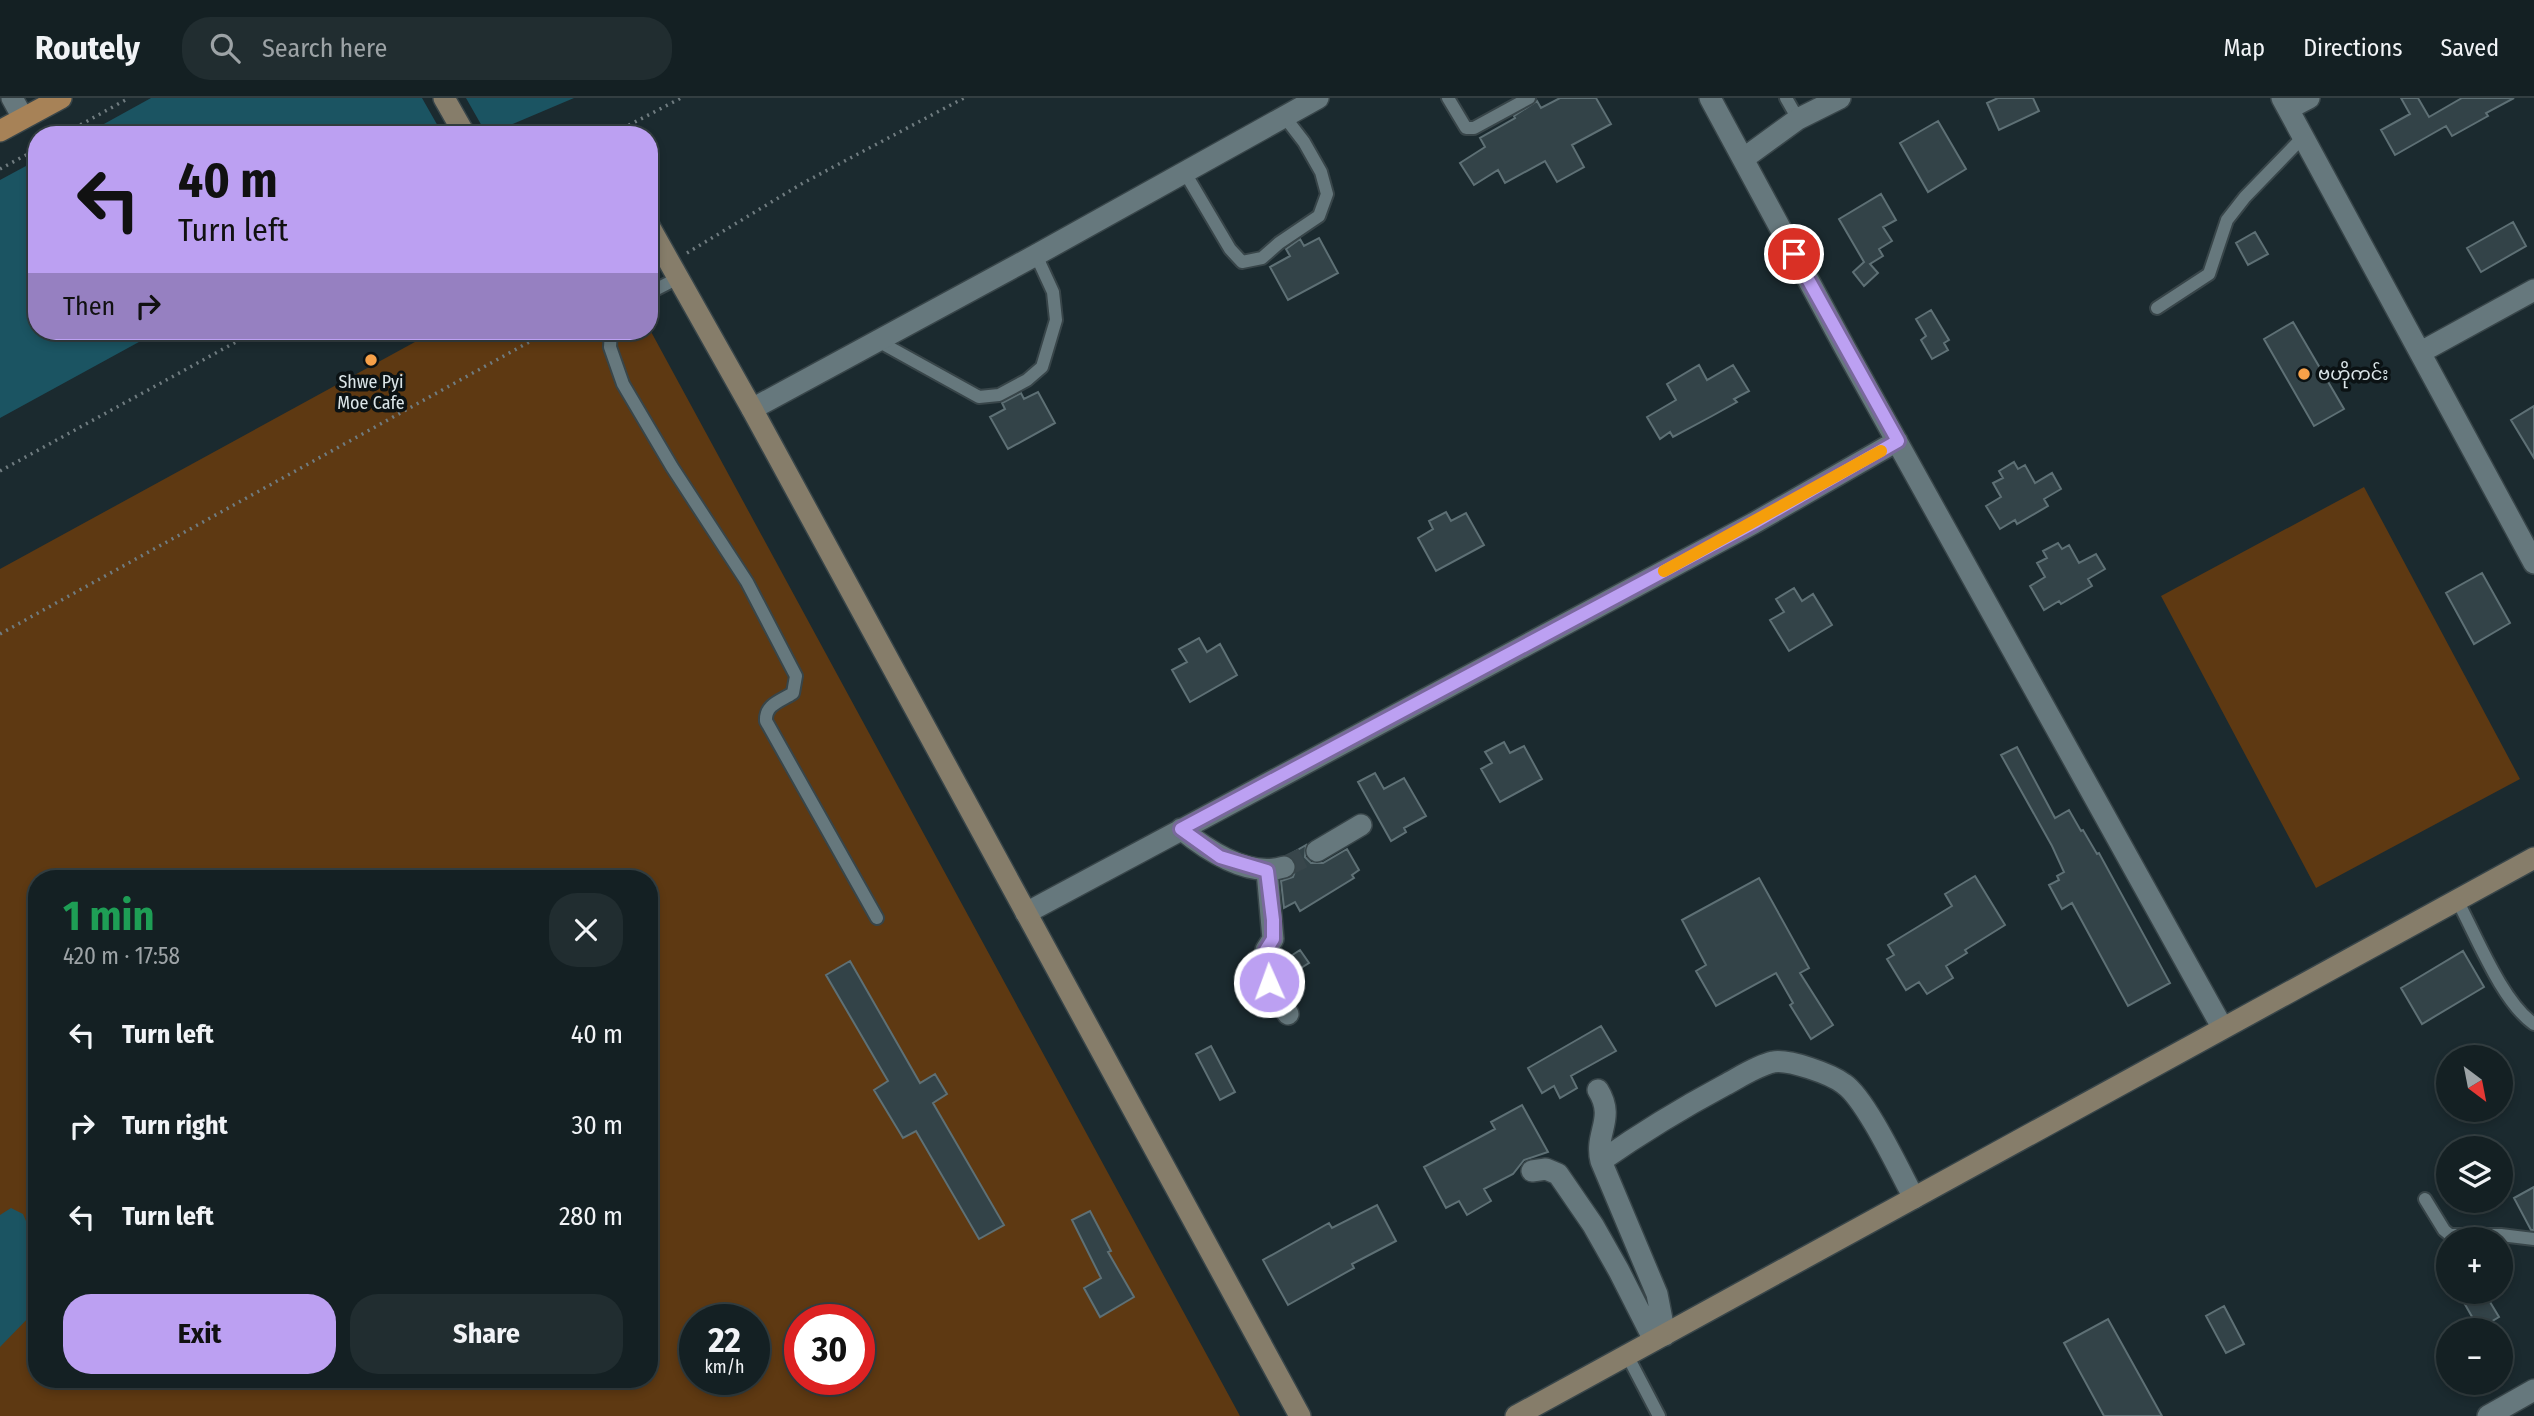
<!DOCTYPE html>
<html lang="en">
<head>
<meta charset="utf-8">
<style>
  :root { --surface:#142023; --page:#212d30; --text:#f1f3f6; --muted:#9da3a6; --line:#333e41; --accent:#bca0f2 }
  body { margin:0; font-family:"Fira Sans Condensed","Noto Sans Myanmar",sans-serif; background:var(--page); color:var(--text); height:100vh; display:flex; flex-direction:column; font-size:26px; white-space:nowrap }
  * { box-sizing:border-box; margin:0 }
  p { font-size:23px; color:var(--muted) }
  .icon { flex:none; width:38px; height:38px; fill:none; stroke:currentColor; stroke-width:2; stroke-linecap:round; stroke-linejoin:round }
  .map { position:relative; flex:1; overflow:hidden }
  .side { position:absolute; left:28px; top:772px; width:630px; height:518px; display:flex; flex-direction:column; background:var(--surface); border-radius:28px; box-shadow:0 4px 10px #0003,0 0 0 2px var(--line) }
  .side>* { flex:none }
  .hud { position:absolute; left:28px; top:28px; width:630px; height:214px; border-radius:28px; box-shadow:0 4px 10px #0003,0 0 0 2px var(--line); background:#bca0f2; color:#111; overflow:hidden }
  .needle { width:46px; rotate:148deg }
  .fabs { position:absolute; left:2436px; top:947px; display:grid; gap:14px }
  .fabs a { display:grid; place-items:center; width:77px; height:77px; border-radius:50%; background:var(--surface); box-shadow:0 4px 10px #0003,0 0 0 2px var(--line); font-size:35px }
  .speed { position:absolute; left:679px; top:1206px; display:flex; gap:14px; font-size:35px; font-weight:700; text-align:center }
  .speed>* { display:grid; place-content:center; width:91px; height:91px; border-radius:50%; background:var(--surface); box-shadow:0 4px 10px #0003,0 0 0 2px var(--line); line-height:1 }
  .speed small { font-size:18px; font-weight:400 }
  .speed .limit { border:10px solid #d22; background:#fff; color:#111 }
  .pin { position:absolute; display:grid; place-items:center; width:60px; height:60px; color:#fff; margin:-30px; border:4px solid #fff; border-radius:50%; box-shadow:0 2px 7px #0007 }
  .me { position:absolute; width:77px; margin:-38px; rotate:358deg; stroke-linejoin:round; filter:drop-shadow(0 0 5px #0008) }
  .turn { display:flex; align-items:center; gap:24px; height:147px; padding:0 35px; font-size:32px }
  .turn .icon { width:91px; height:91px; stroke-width:2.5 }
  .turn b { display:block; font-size:49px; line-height:60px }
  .then { display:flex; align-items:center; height:66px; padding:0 35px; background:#0003; gap:14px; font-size:26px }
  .round { display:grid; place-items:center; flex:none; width:74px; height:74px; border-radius:28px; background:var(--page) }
  .summary { display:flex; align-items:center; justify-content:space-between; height:119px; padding:0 35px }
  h1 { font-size:42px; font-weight:700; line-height:52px; color:#1e9e55 }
  .cta { display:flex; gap:14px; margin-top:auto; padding:14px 35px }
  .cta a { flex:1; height:80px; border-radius:28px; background:var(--accent); color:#111; font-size:28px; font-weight:700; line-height:80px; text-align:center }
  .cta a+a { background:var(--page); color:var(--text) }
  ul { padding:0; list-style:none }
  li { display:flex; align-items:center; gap:21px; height:91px; padding:0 35px }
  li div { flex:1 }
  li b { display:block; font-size:26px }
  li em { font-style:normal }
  header { display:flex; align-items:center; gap:42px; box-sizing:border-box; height:98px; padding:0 35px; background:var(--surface); border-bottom:2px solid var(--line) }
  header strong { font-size:33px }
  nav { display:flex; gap:38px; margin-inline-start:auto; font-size:24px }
  .search { width:490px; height:63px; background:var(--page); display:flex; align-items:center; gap:18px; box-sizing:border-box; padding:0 24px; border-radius:28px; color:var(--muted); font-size:26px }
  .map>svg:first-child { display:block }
</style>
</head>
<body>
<header>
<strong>Routely</strong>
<div class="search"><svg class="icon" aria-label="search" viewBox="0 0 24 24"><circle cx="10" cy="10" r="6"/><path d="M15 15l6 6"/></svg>Search here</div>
<nav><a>Map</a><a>Directions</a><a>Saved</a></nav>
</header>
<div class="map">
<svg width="2534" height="1318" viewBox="0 0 2534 1318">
  <rect width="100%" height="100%" fill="#1b2a2f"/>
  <path fill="#5e3912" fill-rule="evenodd" d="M 649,230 L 1240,1318 L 0,1318 L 0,471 L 435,233 L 649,233 ZM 37,780 L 649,780 L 649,1281 L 37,1281 ZM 695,1222 L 754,1222 L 754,1281 L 695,1281 ZM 800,1222 L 859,1222 L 859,1281 L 800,1281 Z
    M 2364,389 L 2520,681 L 2316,790 L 2161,498 Z"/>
  <path fill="#1b5462" d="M 151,0 L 422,0 L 443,37 L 84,37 Z
    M 466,0 L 574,0 L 487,37 Z
    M 37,62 L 37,233 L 159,233 L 0,320 L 0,82 Z
    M 11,1110 L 23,1116 L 37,1149 L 37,1211 L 0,1249 L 0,1117 Z"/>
  <path fill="#334348" stroke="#5e7075" stroke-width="2" d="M 1560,0 L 1596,0 L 1611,26 L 1572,47 L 1584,69 L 1557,84 L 1545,63 L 1505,85 L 1498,72 L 1474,87 L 1460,65 L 1485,49 L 1480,40 L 1515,20 L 1514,18 L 1537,3 L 1541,10 Z
    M 1998,0 L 2033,0 L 2039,13 L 1999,32 L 1987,5 Z
    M 2401,0 L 2418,0 L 2429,19 L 2462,0 L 2514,0 L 2486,15 L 2488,18 L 2452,38 L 2446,28 L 2395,57 L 2381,32 L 2410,16 Z
    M 1938,23 L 1966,71 L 1928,94 L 1900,45 Z
    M 1881,96 L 1896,122 L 1883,129 L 1892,143 L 1879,151 L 1883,158 L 1870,166 L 1878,175 L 1864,188 L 1853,174 L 1864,164 L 1839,121 Z
    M 2513,124 L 2526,148 L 2481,174 L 2467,150 Z
    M 2255,134 L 2268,156 L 2248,167 L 2236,145 Z
    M 1319,140 L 1338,175 L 1288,202 L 1270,169 L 1290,158 L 1286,151 L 1300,141 L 1304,148 Z
    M 1931,212 L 1949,242 L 1944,245 L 1948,252 L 1932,261 L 1921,242 L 1926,238 L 1916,221 Z
    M 2293,224 L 2344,311 L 2314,328 L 2264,241 Z
    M 1699,267 L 1707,282 L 1733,267 L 1749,293 L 1734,301 L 1737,304 L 1712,318 L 1673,339 L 1670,334 L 1660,341 L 1647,319 L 1676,302 L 1667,286 Z
    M 1038,294 L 1055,325 L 1008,351 L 990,319 L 1005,311 L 1002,305 L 1021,295 L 1024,301 Z
    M 2534,308 L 2534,360 L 2511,322 Z
    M 2014,364 L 2018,371 L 2025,367 L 2035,385 L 2052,375 L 2061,391 L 2044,401 L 2048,408 L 2017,426 L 2015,422 L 2000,431 L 1986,408 L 2001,399 L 1993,385 L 2003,380 L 1999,373 Z
    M 1446,414 L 1451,423 L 1466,415 L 1484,447 L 1436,473 L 1418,440 L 1433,431 L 1429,423 Z
    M 2058,445 L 2062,451 L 2069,447 L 2079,465 L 2096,456 L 2105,471 L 2088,481 L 2092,488 L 2061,506 L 2059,503 L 2044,512 L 2030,488 L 2045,479 L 2037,465 L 2047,460 L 2043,453 Z
    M 2482,475 L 2510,525 L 2474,546 L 2446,495 Z
    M 1794,490 L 1802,503 L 1813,496 L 1832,527 L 1789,553 L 1770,522 L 1784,514 L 1776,501 Z
    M 1199,540 L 1207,554 L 1220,546 L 1237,577 L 1190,604 L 1172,572 L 1187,564 L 1179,551 Z
    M 1504,644 L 1510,655 L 1524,648 L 1542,681 L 1500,704 L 1481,671 L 1492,665 L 1485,654 Z
    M 2017,649 L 2055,720 L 2069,712 L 2081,733 L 2083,732 L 2097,756 L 2099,755 L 2170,885 L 2128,908 L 2072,805 L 2062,811 L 2049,787 L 2059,782 L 2057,778 L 2064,774 L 2052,748 L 2001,657 Z
    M 1375,675 L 1384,691 L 1404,680 L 1426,718 L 1404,730 L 1406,734 L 1391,743 L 1358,684 Z
    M 1306,747 L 1305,759 L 1311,765 L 1323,765 L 1347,751 L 1359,772 L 1352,777 L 1354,780 L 1300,813 L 1295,804 L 1284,810 L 1281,783 L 1293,779 L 1297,767 L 1294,761 L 1289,757 Z
    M 1975,778 L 2005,827 L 1965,852 L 1967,855 L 1946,868 L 1953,880 L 1927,896 L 1919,884 L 1906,892 L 1887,861 L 1894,857 L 1888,847 L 1952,808 L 1945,796 Z
    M 1759,780 L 1809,870 L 1800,875 L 1833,927 L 1811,941 L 1790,907 L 1793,905 L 1776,875 L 1716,908 L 1696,873 L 1706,867 L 1682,822 Z
    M 1300,852 L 1309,865 L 1288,878 L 1280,865 Z
    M 2463,853 L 2484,889 L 2422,926 L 2401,890 Z
    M 850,863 L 920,985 L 935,976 L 947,996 L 933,1005 L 1004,1127 L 979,1141 L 916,1033 L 903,1040 L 874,992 L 888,983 L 826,877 Z
    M 1601,928 L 1616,953 L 1571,978 L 1577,990 L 1560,1000 L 1554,988 L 1542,995 L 1528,970 Z
    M 1211,948 L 1235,994 L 1220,1002 L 1196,956 Z
    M 1522,1007 L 1548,1054 L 1524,1062 L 1513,1076 L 1484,1091 L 1491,1103 L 1467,1117 L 1459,1103 L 1446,1110 L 1424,1069 L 1495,1031 L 1491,1024 Z
    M 2534,1089 L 2534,1132 L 2531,1132 L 2514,1100 Z
    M 1377,1107 L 1396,1143 L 1352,1166 L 1354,1170 L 1288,1207 L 1263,1162 L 1329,1125 L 1332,1130 Z
    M 1090,1113 L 1111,1153 L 1108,1154 L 1134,1199 L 1100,1219 L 1084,1190 L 1101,1180 L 1072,1122 Z
    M 2458,1194 L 2484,1194 L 2499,1219 L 2479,1231 Z
    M 2224,1208 L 2244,1246 L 2226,1255 L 2206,1218 Z
    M 2108,1221 L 2162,1318 L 2104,1318 L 2064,1245 Z"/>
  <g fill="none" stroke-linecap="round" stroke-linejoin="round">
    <path stroke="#38464b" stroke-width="21" stroke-dasharray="21 10" stroke-linecap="butt" d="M 1284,769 L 1317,753"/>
    <g stroke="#384549" stroke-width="16">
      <path id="lane" d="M 1448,0 L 1466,30 L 1474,30 L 1529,0
        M 1786,0 L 1798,21
        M 1184,73 L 1230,151 L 1242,164 L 1262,160 L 1279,145 L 1319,118 L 1327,96 L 1321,74 L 1304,44 L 1284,18
        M 649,195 L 678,180
        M 2157,210 L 2209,176 L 2227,122 L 2245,99 L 2303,39
        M 611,233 L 610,249 L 623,286 L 672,369 L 747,484 L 796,578 L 793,595 C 781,603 765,606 766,623 L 877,820
        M 878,243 L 979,299 L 999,297 L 1027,282 L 1042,269 L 1056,222 L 1053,194 L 1036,157
        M 2457,802 C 2476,837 2502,904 2534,926
        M 2425,1101 L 2444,1132 L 2450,1137 L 2501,1137 L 2534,1141
        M 1627,1257 L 1659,1318"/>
    </g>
    <g stroke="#384549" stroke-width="24">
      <path id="street" d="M 12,0 L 23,20
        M 1710,0 L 1845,250 L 2222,929
        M 2282,0 L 2534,465
        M 2288,11 L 2309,0
        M 1743,61 L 1798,21 L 1840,0
        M 2421,254 L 2534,192
        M 752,311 L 1036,157 L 1318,0
        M 1181,731 C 1208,753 1248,780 1284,769
        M 1317,753 L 1361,727
        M 1267,773 L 1273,841 L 1266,852 L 1264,865 L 1269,883 L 1288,916
        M 1026,815 L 1754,425 L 1897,343
        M 1598,992 C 1616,1021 1594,1035 1601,1063
        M 1532,1073 L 1546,1071 L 1558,1076 L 1593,1127 L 1619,1173 L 1654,1242
        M 1665,1237 L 1657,1196 L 1601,1063 C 1641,1035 1682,1010 1725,987 C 1740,979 1756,968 1773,964 C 1789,961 1831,976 1844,986 C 1866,1001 1900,1074 1914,1100
        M 2488,1318 L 2534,1292"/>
    </g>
    <g stroke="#384549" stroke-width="24">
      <path id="secondary" d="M 444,0 L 465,37
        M 649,128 L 752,311 L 1300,1318
        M 1516,1318 L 2534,760"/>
    </g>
    <g stroke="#384549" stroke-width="24">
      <path id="primary" d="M 0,33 L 61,0"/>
    </g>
    <path stroke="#707c80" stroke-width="3.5" stroke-dasharray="2 5" stroke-linecap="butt" d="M 62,37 L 129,0
      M 610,37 L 681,0
      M 0,71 L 37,51
      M 687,155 L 803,85 L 964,0
      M 0,373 L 256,233
      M 0,536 L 549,233"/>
    <use href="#lane" stroke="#66787d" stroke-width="12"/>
    <use href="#street" stroke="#66787d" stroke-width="21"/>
    <use href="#secondary" stroke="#867d6a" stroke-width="21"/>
    <use href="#primary" stroke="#a78257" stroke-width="21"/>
  </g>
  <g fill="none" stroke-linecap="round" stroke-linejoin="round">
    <g stroke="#7a689d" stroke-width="18">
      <path id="route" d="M 1269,884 L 1264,865 L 1266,852 L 1273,841 L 1273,822 L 1267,773 L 1220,759 L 1181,731 L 1754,425 L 1898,343 L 1794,156"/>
    </g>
    <use href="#route" stroke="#bca0f2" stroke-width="12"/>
    <path stroke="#f59e0b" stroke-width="12" d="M 1664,473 L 1881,353"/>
  </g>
  <g fill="#f7a149" stroke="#0b1214" stroke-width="2.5">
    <circle cx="371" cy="262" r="7"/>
    <circle cx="2304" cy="276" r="7"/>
  </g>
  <g text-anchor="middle" stroke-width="7" stroke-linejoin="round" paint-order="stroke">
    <g font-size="18" fill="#dbe5e8" stroke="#0b1214" text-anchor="start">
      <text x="2318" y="282">ဗဟိုကင်း</text>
      <text x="371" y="290" text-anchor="middle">Shwe Pyi<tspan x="371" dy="21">Moe Cafe</tspan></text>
    </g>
  </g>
</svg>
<div class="fabs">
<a><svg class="needle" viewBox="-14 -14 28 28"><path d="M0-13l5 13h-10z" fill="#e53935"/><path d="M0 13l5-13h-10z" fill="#9da3a6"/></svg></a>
<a><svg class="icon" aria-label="layers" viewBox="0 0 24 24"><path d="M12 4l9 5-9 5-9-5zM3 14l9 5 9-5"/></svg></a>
<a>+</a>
<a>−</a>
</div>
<div class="speed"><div>22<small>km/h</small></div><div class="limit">30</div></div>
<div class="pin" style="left:1794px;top:156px;background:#d93025"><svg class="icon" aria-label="arrive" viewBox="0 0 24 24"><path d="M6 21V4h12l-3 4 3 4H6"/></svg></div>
<svg class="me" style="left:1269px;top:884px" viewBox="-20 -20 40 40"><circle r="17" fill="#bca0f2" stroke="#fff" stroke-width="3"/><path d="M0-11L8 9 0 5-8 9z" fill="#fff"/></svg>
<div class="hud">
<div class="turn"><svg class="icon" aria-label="left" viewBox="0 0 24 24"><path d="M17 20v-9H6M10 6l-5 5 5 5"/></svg><div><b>40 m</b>Turn left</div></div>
<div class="then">Then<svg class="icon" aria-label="right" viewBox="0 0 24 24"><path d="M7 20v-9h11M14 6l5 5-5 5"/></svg></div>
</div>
<section class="side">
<div class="summary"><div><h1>1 min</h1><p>420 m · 17:58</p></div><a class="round"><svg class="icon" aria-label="close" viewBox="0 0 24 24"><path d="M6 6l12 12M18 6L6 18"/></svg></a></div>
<ul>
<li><svg class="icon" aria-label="left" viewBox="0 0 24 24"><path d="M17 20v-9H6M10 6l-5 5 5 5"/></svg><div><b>Turn left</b></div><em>40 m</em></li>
<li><svg class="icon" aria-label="right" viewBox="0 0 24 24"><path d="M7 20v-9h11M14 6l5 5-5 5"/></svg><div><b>Turn right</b></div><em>30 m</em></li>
<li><svg class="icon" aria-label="left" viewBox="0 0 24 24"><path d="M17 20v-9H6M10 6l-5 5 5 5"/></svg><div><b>Turn left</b></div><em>280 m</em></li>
</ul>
<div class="cta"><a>Exit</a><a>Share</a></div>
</section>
</div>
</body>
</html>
